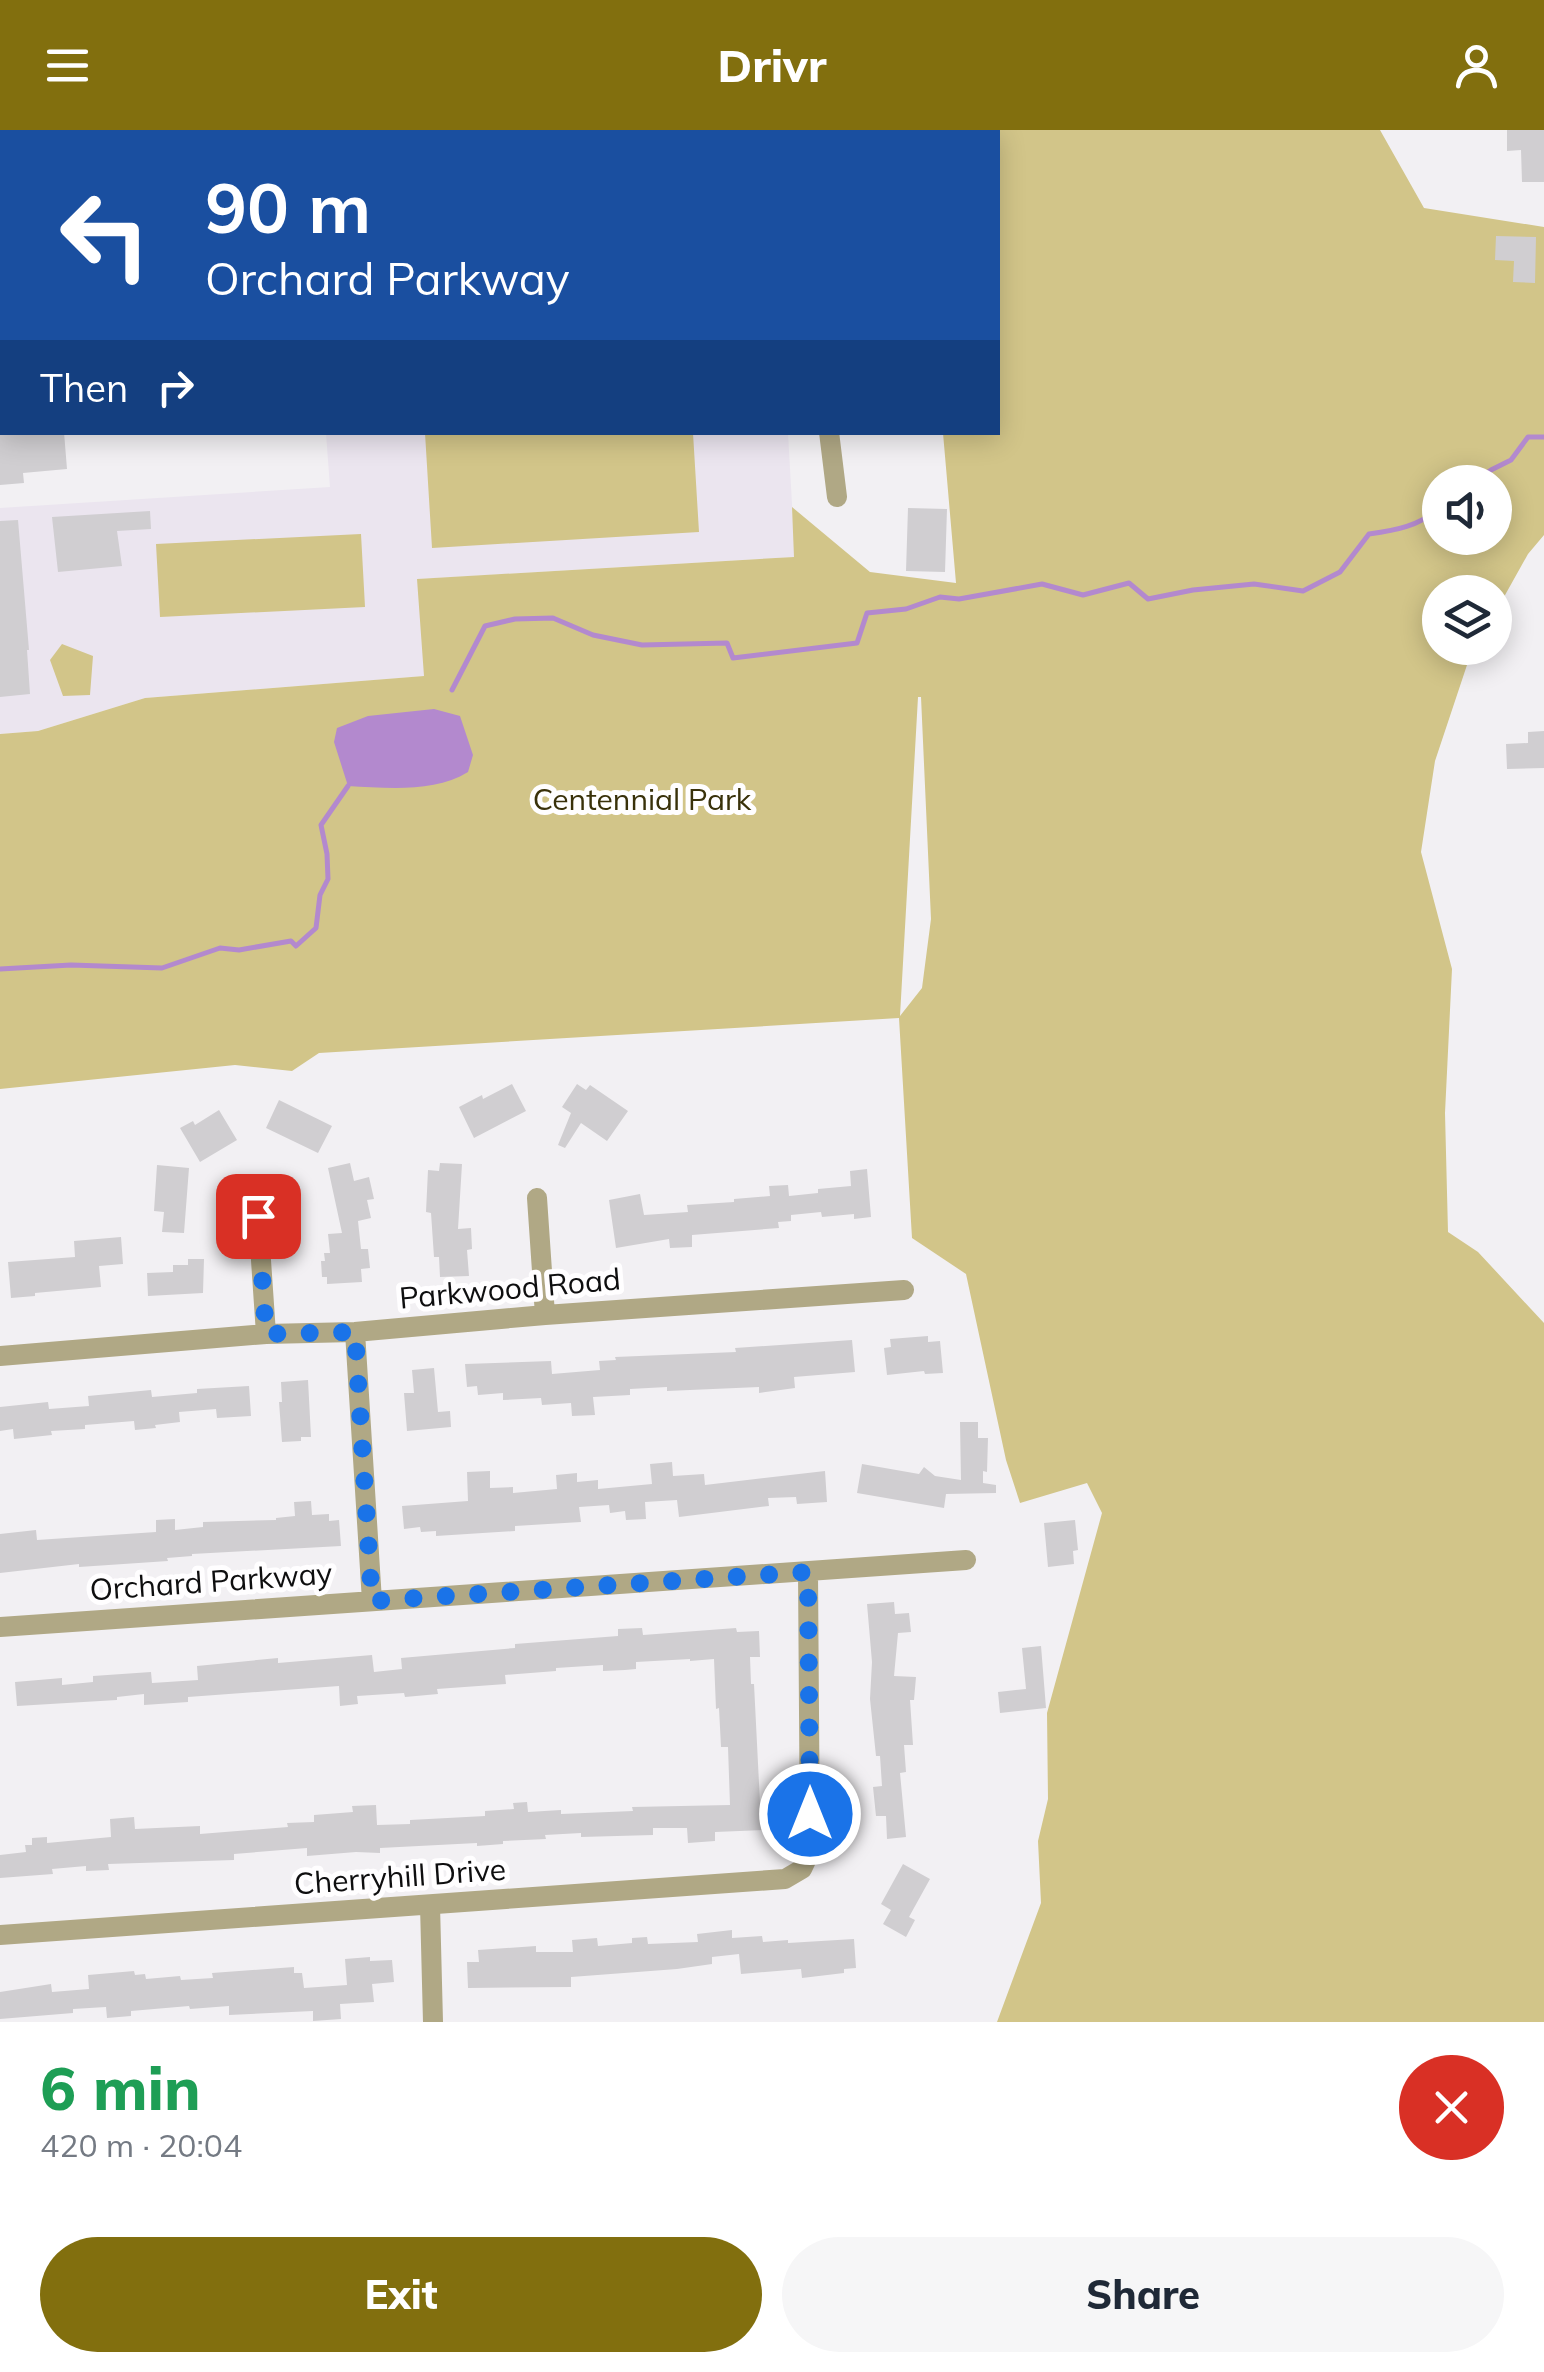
<!DOCTYPE html>
<html lang="en">
<head>
<meta charset="utf-8">
<style>
  :root { --surface:#fff; --page:#f6f6f7; --text:#1f2937; --muted:#747a83; --accent:#826f0e }
  body { margin:0; font-family:Mulish,sans-serif; background:var(--page); color:var(--text); height:100vh; display:flex; flex-direction:column; font-size:38px; white-space:nowrap }
  * { box-sizing:border-box; margin:0 }
  p { font-size:32px; color:var(--muted) }
  .icon { flex:none; width:55px; height:55px; fill:none; stroke:currentColor; stroke-width:2; stroke-linecap:round; stroke-linejoin:round }
  .map { position:relative; height:1892px; overflow:hidden }
  .drawer { display:flex; flex-direction:column; background:var(--surface); flex:1 }
  .drawer>* { flex:none }
  .top-card { position:absolute; left:0px; top:0px; width:1000px; height:305px; box-shadow:0 5px 25px #0003; background:#1a4fa0; color:#fff; overflow:hidden }
  .controls { position:absolute; left:1422px; top:335px; display:grid; gap:20px }
  .controls a { display:grid; place-items:center; width:90px; height:90px; border-radius:50%; background:var(--surface); box-shadow:0 5px 25px #0003; font-size:50px }
  .pin { position:absolute; display:grid; place-items:center; width:85px; height:85px; color:#fff; margin:-42px; border-radius:20px; box-shadow:0 5px 15px #0006 }
  .me { position:absolute; width:110px; margin:-55px; rotate:0deg; stroke-linejoin:round; filter:drop-shadow(0 0 8px #0008) }
  .turn { display:flex; align-items:center; gap:35px; height:210px; padding:0 40px; font-size:45px }
  .turn .icon { width:130px; height:130px; stroke-width:2.5 }
  .turn b { display:block; font-size:70px; line-height:85px }
  .then { display:flex; align-items:center; height:95px; padding:0 40px; background:#0003; gap:20px; font-size:38px }
  .round { display:grid; place-items:center; flex:none; width:105px; height:105px; border-radius:52px; background:var(--page) }
  .head { display:flex; align-items:center; justify-content:space-between; height:170px; padding:0 40px }
  h1 { font-size:60px; font-weight:800; line-height:75px; color:#1e9e55 }
  .action { display:flex; gap:20px; margin-top:auto; padding:20px 40px }
  .action a { flex:1; height:115px; border-radius:60px; background:var(--accent); color:#fff; font-size:40px; font-weight:800; line-height:115px; text-align:center }
  .action a+a { background:var(--page); color:var(--text) }
  header { display:flex; justify-content:space-between; align-items:center; height:130px; padding:0 40px; background:var(--accent); color:#fff; font-size:45px; font-weight:800 }
  .map>svg:first-child { display:block }
</style>
</head>
<body>
<header><svg class="icon" aria-label="menu" viewBox="0 0 24 24"><path d="M4 6h16M4 12h16M4 18h16"/></svg>Drivr<svg class="icon" aria-label="person" viewBox="0 0 24 24"><circle cx="12" cy="8" r="4"/><path d="M4 21q1-7 8-7t8 7"/></svg></header>
<div class="map">
<svg width="1544" height="1892" viewBox="0 0 1544 1892">
  <rect width="100%" height="100%" fill="#f2f0f3"/>
  <path fill="#ebe5ef" d="M 326,303 L 788,303 L 795,427 L 418,449 L 425,546 L 145,568 L 38,601 L 0,604 L 0,378 L 330,357 Z"/>
  <path fill="#d2c589" fill-rule="evenodd" d="M 938,0 L 1380,0 L 1424,78 L 1544,97 L 1544,405 L 1528,424 L 1495,483 L 1495,462 L 1440,462 L 1440,518 L 1476,518 L 1469,529 L 1435,631 L 1421,722 L 1452,839 L 1445,983 L 1448,1102 L 1478,1122 L 1544,1193 L 1544,1892 L 997,1892 L 1041,1773 L 1038,1711 L 1048,1669 L 1047,1583 L 1102,1383 L 1087,1353 L 1020,1373 L 1006,1330 L 966,1144 L 912,1108 L 899,888 L 319,923 L 292,941 L 235,935 L 0,959 L 0,604 L 38,601 L 145,568 L 424,546 L 417,449 L 794,427 L 792,377 L 870,442 L 956,453 L 943,303 L 998,302 L 998,2 L 938,2 ZM 1440,352 L 1495,352 L 1495,408 L 1440,408 ZM 918,567 L 921,567 L 931,789 L 922,858 L 900,886 Z
    M 425,303 L 693,303 L 699,402 L 432,418 Z
    M 361,404 L 365,477 L 160,487 L 156,414 Z
    M 62,514 L 93,526 L 90,565 L 63,566 L 50,530 Z"/>
  <path fill="#b389ce" d="M 434,579 L 460,586 L 473,625 L 468,642 C 434,663 387,658 348,656 L 334,612 L 337,598 L 368,586 Z"/>
  <g fill="none" stroke-linecap="round" stroke-linejoin="round">
    <path stroke="#b389ce" stroke-width="5" d="M 1474,352 L 1491,340 L 1511,330 L 1528,307 L 1544,307
      M 452,560 L 485,496 L 515,489 L 553,488 L 593,505 L 642,515 L 727,513 L 733,528 L 857,513 L 867,483 L 906,479 L 940,467 L 959,469 L 1042,454 L 1083,465 L 1129,453 L 1148,469 L 1193,460 L 1254,454 L 1303,461 L 1340,442 L 1369,404 C 1398,400 1417,396 1440,379
      M 0,839 L 71,835 L 162,838 L 220,818 L 239,820 L 291,811 L 296,816 L 316,798 L 320,765 L 328,749 L 327,724 L 321,695 L 348,656"/>
  </g>
  <path fill="#d0ced1" d="M 1507,0 L 1544,0 L 1544,52 L 1522,52 L 1521,20 L 1507,21 Z
    M 1496,106 L 1536,107 L 1535,153 L 1513,152 L 1514,131 L 1495,130 Z
    M 0,302 L 64,302 L 67,339 L 23,343 L 24,353 L 0,355 Z
    M 908,378 L 947,379 L 945,442 L 906,441 Z
    M 150,381 L 151,399 L 117,401 L 122,436 L 58,442 L 52,387 Z
    M 18,390 L 29,520 L 27,520 L 30,564 L 0,567 L 0,391 Z
    M 1544,601 L 1544,638 L 1507,639 L 1506,614 L 1528,613 L 1528,602 Z
    M 512,954 L 526,981 L 474,1008 L 459,977 L 482,965 L 483,969 Z
    M 577,954 L 586,960 L 590,955 L 628,981 L 607,1011 L 581,993 L 565,1018 L 558,1015 L 571,983 L 562,977 Z
    M 279,970 L 332,996 L 318,1023 L 266,998 Z
    M 219,980 L 237,1010 L 200,1032 L 180,998 L 193,991 L 195,995 Z
    M 350,1033 L 354,1051 L 369,1047 L 374,1069 L 367,1070 L 371,1088 L 358,1091 L 361,1119 L 368,1119 L 370,1138 L 361,1139 L 362,1152 L 327,1154 L 327,1147 L 322,1147 L 321,1131 L 325,1131 L 324,1123 L 330,1123 L 328,1104 L 342,1103 L 328,1038 Z
    M 440,1033 L 462,1034 L 458,1099 L 471,1098 L 472,1119 L 467,1120 L 469,1146 L 440,1147 L 439,1127 L 434,1127 L 431,1083 L 426,1082 L 428,1040 L 439,1041 Z
    M 157,1035 L 189,1038 L 184,1103 L 162,1102 L 164,1082 L 154,1081 Z
    M 867,1039 L 871,1087 L 854,1089 L 854,1084 L 822,1087 L 821,1082 L 791,1085 L 791,1091 L 778,1092 L 779,1098 L 692,1105 L 692,1117 L 670,1118 L 669,1109 L 616,1118 L 609,1070 L 640,1064 L 644,1085 L 688,1082 L 687,1075 L 734,1072 L 734,1069 L 770,1066 L 769,1056 L 788,1055 L 789,1066 L 818,1063 L 818,1059 L 851,1056 L 850,1041 Z
    M 121,1107 L 123,1134 L 99,1136 L 101,1157 L 35,1163 L 35,1166 L 11,1168 L 8,1132 L 75,1127 L 74,1111 Z
    M 188,1129 L 204,1129 L 203,1163 L 148,1166 L 147,1143 L 173,1142 L 173,1135 L 188,1135 Z
    M 928,1206 L 928,1212 L 940,1211 L 943,1243 L 925,1244 L 924,1241 L 887,1245 L 884,1218 L 891,1217 L 890,1209 Z
    M 852,1210 L 855,1242 L 794,1247 L 795,1258 L 759,1263 L 759,1257 L 667,1261 L 667,1257 L 630,1259 L 630,1265 L 593,1267 L 595,1285 L 572,1286 L 571,1273 L 542,1275 L 541,1268 L 503,1270 L 503,1263 L 478,1265 L 477,1256 L 467,1257 L 465,1234 L 551,1231 L 552,1244 L 600,1240 L 599,1231 L 616,1230 L 615,1227 L 736,1222 L 735,1218 Z
    M 434,1238 L 438,1282 L 450,1281 L 451,1297 L 407,1301 L 404,1263 L 414,1263 L 412,1240 Z
    M 308,1250 L 311,1307 L 301,1307 L 301,1311 L 282,1312 L 279,1272 L 282,1272 L 281,1252 Z
    M 249,1256 L 251,1286 L 217,1288 L 216,1279 L 179,1282 L 180,1292 L 155,1295 L 156,1298 L 135,1300 L 134,1291 L 85,1295 L 85,1299 L 51,1301 L 52,1305 L 14,1309 L 13,1299 L 0,1301 L 0,1277 L 48,1272 L 49,1279 L 89,1276 L 88,1266 L 151,1260 L 152,1267 L 197,1263 L 197,1259 Z
    M 960,1292 L 978,1292 L 978,1308 L 988,1308 L 987,1342 L 983,1341 L 983,1353 L 996,1355 L 996,1363 L 946,1364 L 944,1378 L 857,1363 L 862,1334 L 919,1344 L 924,1337 L 935,1346 L 961,1350 Z
    M 672,1332 L 673,1346 L 704,1344 L 705,1355 L 825,1341 L 827,1372 L 797,1374 L 796,1367 L 768,1368 L 769,1376 L 679,1387 L 677,1370 L 645,1372 L 646,1389 L 626,1390 L 625,1381 L 610,1383 L 609,1375 L 579,1377 L 581,1392 L 515,1396 L 515,1401 L 436,1406 L 436,1401 L 421,1402 L 420,1397 L 404,1399 L 402,1376 L 468,1371 L 467,1342 L 490,1341 L 490,1358 L 513,1357 L 513,1363 L 557,1359 L 556,1345 L 577,1343 L 577,1352 L 598,1350 L 598,1359 L 652,1354 L 650,1334 Z
    M 311,1371 L 312,1385 L 329,1384 L 329,1391 L 339,1390 L 341,1416 L 192,1424 L 192,1426 L 167,1428 L 168,1431 L 79,1437 L 79,1434 L 0,1443 L 0,1404 L 36,1400 L 37,1410 L 156,1402 L 156,1390 L 175,1389 L 175,1400 L 203,1397 L 203,1392 L 276,1390 L 276,1388 L 295,1386 L 294,1372 Z
    M 1075,1390 L 1078,1420 L 1073,1421 L 1074,1434 L 1048,1437 L 1044,1393 Z
    M 894,1472 L 895,1484 L 909,1483 L 911,1502 L 898,1503 L 894,1546 L 916,1547 L 914,1570 L 910,1570 L 913,1615 L 904,1615 L 906,1642 L 900,1643 L 906,1707 L 887,1709 L 886,1686 L 876,1686 L 873,1657 L 882,1656 L 880,1626 L 876,1626 L 870,1569 L 872,1532 L 867,1474 Z
    M 642,1498 L 643,1505 L 736,1498 L 737,1502 L 759,1501 L 760,1527 L 750,1527 L 751,1554 L 754,1554 L 760,1673 L 764,1673 L 766,1700 L 715,1702 L 715,1711 L 688,1713 L 687,1698 L 653,1698 L 653,1705 L 581,1707 L 581,1703 L 545,1705 L 546,1709 L 503,1711 L 503,1714 L 477,1716 L 477,1713 L 380,1718 L 380,1723 L 356,1722 L 307,1726 L 307,1718 L 234,1724 L 234,1730 L 108,1734 L 109,1740 L 86,1741 L 86,1736 L 52,1739 L 53,1744 L 0,1748 L 0,1725 L 26,1722 L 25,1715 L 32,1715 L 32,1708 L 47,1707 L 47,1713 L 111,1707 L 110,1689 L 134,1687 L 135,1699 L 200,1696 L 200,1704 L 288,1697 L 287,1693 L 314,1692 L 314,1685 L 353,1682 L 352,1676 L 376,1675 L 377,1695 L 410,1694 L 410,1690 L 485,1686 L 485,1681 L 514,1679 L 513,1673 L 527,1672 L 528,1682 L 561,1680 L 561,1684 L 633,1681 L 632,1677 L 730,1675 L 728,1617 L 721,1617 L 719,1578 L 716,1579 L 714,1529 L 690,1531 L 690,1529 L 636,1532 L 636,1539 L 625,1540 L 603,1541 L 603,1535 L 556,1538 L 556,1541 L 505,1545 L 506,1554 L 437,1559 L 438,1564 L 405,1567 L 404,1563 L 357,1566 L 358,1574 L 340,1576 L 339,1556 L 188,1567 L 188,1572 L 144,1575 L 144,1564 L 117,1567 L 117,1570 L 17,1576 L 15,1552 L 62,1548 L 62,1555 L 93,1552 L 93,1546 L 151,1542 L 152,1553 L 198,1550 L 197,1536 L 278,1528 L 278,1533 L 372,1525 L 374,1542 L 402,1539 L 401,1528 L 515,1518 L 515,1514 L 618,1506 L 618,1499 Z
    M 1041,1516 L 1046,1578 L 1000,1583 L 998,1562 L 1026,1559 L 1022,1518 Z
    M 903,1734 L 930,1749 L 909,1787 L 915,1790 L 906,1807 L 883,1794 L 891,1780 L 881,1774 Z
    M 732,1800 L 732,1808 L 762,1806 L 763,1812 L 788,1810 L 788,1813 L 854,1809 L 856,1838 L 844,1839 L 844,1843 L 802,1848 L 801,1839 L 741,1844 L 739,1824 L 712,1827 L 712,1834 L 677,1839 L 571,1847 L 571,1857 L 468,1858 L 467,1832 L 479,1832 L 478,1820 L 536,1816 L 536,1822 L 573,1822 L 572,1810 L 597,1808 L 598,1816 L 632,1813 L 632,1808 L 647,1807 L 648,1814 L 698,1812 L 697,1804 Z
    M 370,1827 L 370,1831 L 392,1830 L 394,1852 L 372,1854 L 374,1872 L 340,1874 L 341,1889 L 313,1891 L 313,1881 L 229,1885 L 229,1876 L 190,1879 L 189,1876 L 131,1881 L 131,1886 L 107,1888 L 106,1877 L 73,1879 L 73,1883 L 0,1889 L 0,1862 L 51,1854 L 52,1862 L 89,1859 L 88,1845 L 134,1841 L 135,1845 L 145,1844 L 146,1849 L 180,1846 L 181,1850 L 213,1848 L 212,1843 L 294,1837 L 294,1843 L 302,1843 L 304,1858 L 347,1855 L 345,1829 Z"/>
  <g fill="none" stroke-linecap="round" stroke-linejoin="round">
    <path stroke="#b0a885" stroke-width="20" d="M 793,0 L 794,2
      M 0,112 L 2,112
      M 829,302 L 837,367
      M 537,1068 L 545,1185
      M 258,1086 L 266,1204
      M 355,1202 L 372,1471
      M 0,1226 L 266,1204 L 355,1202 L 545,1185 L 904,1160
      M 0,1497 L 966,1430
      M 430,1775 L 433,1892
      M 0,1805 L 785,1749 L 802,1739 L 810,1722 L 808,1442"/>
  </g>
  <g fill="none" stroke-linecap="round" stroke-linejoin="round">
    <path stroke="#1a73e8" stroke-width="18" stroke-dasharray="0 32.4" d="M 258,1086 L 266,1204 L 355,1202 L 372,1471 L 808,1442 L 810,1684"/>
  </g>
  <g text-anchor="middle" stroke-width="10" stroke-linejoin="round" paint-order="stroke">
    <g font-size="30" fill="#39310a" stroke="#fffeff">
      <text x="642" y="680">Centennial Park</text>
    </g>
    <g font-size="30" fill="#0e0e0f" stroke="#fffeff">
      <text transform="translate(510 1159) rotate(-5)" y="10">Parkwood Road</text>
      <text transform="translate(211 1452) rotate(-4)" y="10">Orchard Parkway</text>
      <text transform="translate(400 1747) rotate(-4)" y="10">Cherryhill Drive</text>
    </g>
  </g>
</svg>
<div class="controls">
<a><svg class="icon" aria-label="sound" viewBox="0 0 24 24"><path d="M4 9h4l5-4v14l-5-4H4zM17 9q2 3 0 6"/></svg></a>
<a><svg class="icon" aria-label="layers" viewBox="0 0 24 24"><path d="M12 4l9 5-9 5-9-5zM3 14l9 5 9-5"/></svg></a>
</div>
<div class="pin" style="left:258px;top:1086px;background:#d93025"><svg class="icon" aria-label="arrive" viewBox="0 0 24 24"><path d="M6 21V4h12l-3 4 3 4H6"/></svg></div>
<svg class="me" style="left:810px;top:1684px" viewBox="-20 -20 40 40"><circle r="17" fill="#1a73e8" stroke="#fff" stroke-width="3"/><path d="M0-11L8 9 0 5-8 9z" fill="#fff"/></svg>
<div class="top-card">
<div class="turn"><svg class="icon" aria-label="left" viewBox="0 0 24 24"><path d="M17 20v-9H6M10 6l-5 5 5 5"/></svg><div><b>90 m</b>Orchard Parkway</div></div>
<div class="then">Then<svg class="icon" aria-label="right" viewBox="0 0 24 24"><path d="M7 20v-9h11M14 6l5 5-5 5"/></svg></div>
</div>
</div>
<section class="drawer">
<div class="head"><div><h1>6 min</h1><p>420 m · 20:04</p></div><a class="round" style="background:#d93025;color:#fff"><svg class="icon" aria-label="close" viewBox="0 0 24 24"><path d="M6 6l12 12M18 6L6 18"/></svg></a></div>
<div class="action"><a>Exit</a><a>Share</a></div>
</section>
</body>
</html>
